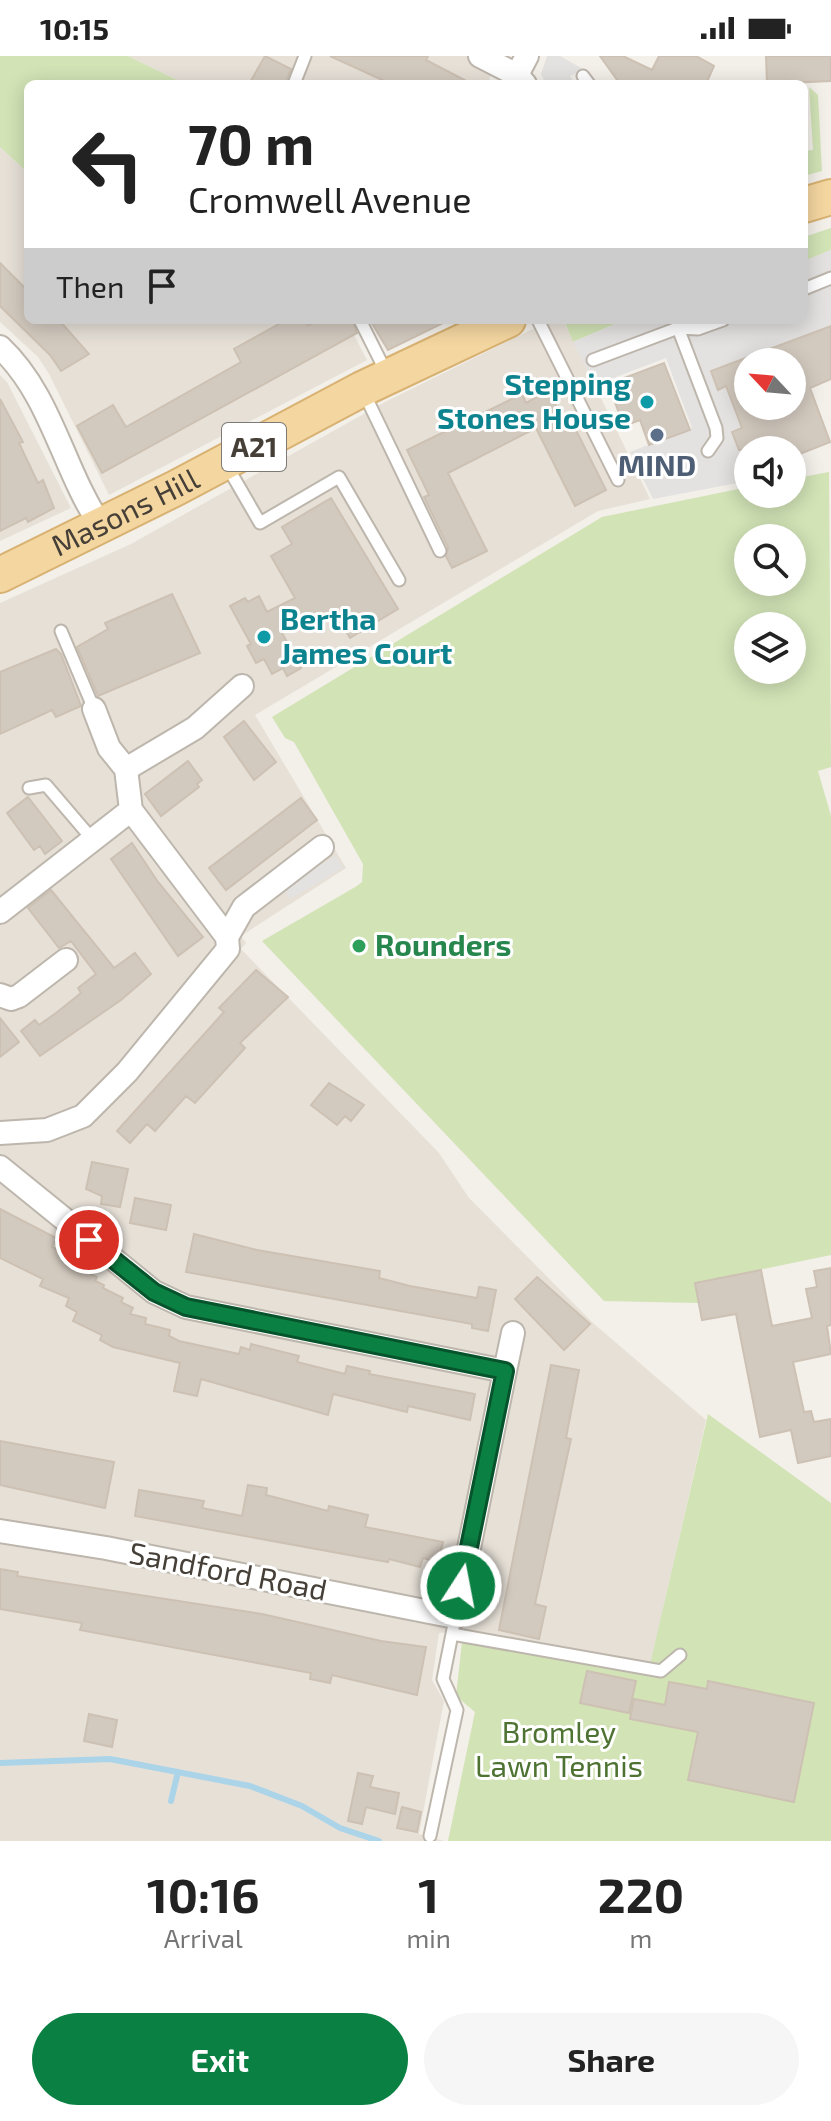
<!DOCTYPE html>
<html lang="en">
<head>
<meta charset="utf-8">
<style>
  :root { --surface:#fff; --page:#f6f6f6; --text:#222; --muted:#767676; --accent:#0b8043 }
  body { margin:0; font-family:"Exo 2",sans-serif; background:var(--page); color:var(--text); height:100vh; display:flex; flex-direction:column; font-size:30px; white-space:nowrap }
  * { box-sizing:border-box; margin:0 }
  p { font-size:26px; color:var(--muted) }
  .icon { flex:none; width:44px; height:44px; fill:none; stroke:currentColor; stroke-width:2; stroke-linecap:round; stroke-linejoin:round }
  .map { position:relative; height:1785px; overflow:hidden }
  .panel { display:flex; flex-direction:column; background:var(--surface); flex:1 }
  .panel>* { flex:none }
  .hud { position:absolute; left:24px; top:24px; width:784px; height:244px; border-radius:12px; box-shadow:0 4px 20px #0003; background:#fff; color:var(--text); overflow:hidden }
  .needle { width:52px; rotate:296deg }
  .buttons { position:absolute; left:734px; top:292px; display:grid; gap:16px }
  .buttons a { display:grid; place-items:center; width:72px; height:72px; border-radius:50%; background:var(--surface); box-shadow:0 4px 20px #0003; font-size:40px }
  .pin { position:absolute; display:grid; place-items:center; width:68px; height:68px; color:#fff; margin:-34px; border:4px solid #fff; border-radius:50%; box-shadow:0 2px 8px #0007 }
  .me { position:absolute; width:88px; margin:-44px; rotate:11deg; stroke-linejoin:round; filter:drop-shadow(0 0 6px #0008) }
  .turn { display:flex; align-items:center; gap:28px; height:168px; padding:0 32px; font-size:36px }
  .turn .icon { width:104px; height:104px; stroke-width:2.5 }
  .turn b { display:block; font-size:56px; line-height:68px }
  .then { display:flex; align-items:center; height:76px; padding:0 32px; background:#0003; gap:16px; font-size:30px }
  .eta { display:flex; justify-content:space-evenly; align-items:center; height:136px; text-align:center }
  .eta b { font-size:48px; font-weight:700; line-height:56px }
  .button { display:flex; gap:16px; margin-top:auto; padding:16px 32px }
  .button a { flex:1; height:92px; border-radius:48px; background:var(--accent); color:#fff; font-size:32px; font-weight:700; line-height:92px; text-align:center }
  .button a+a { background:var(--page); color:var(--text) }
  .status { display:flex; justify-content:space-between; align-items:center; height:56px; padding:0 40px; background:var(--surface); direction:ltr }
  .status svg { height:22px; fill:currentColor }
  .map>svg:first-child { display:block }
</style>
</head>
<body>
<div class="status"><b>10:15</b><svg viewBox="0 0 49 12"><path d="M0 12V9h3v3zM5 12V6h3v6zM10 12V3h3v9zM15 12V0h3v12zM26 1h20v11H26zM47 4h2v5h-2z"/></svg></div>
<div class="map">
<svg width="831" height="1785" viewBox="0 0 831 1785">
  <rect width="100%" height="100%" fill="#f3efe9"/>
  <path fill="#e6e0d7" d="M 128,0 L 500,0 L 489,23 L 496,28 L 185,28 Z
    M 0,91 L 28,117 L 28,264 L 346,264 L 367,304 L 109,439 L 49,318 L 38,301 L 0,266 Z
    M 551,264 L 563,264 L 650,443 L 598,455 L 255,659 L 346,812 L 241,880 L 246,887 L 241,893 L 439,1097 L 469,1142 L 593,1267 L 706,1364 L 650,1610 L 470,1574 L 439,1577 L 432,1624 L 444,1645 L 419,1778 L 444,1785 L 0,1785 L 0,547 L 131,488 L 387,345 Z
    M 0,319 L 7,326 L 71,452 L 0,485 Z"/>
  <path fill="#d2e3b6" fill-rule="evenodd" d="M 0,0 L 128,0 L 185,28 L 28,28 L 28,117 L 0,91 Z
    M 809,31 L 818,39 L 822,115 L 804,120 L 804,95 L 813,94 Z
    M 831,172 L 831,194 L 804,205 L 804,181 Z
    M 564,264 L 614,264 L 615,268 L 573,286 Z
    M 829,416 L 831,711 L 818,715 L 831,760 L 831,1199 L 695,1227 L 699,1247 L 604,1245 L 262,885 L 357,830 L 362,826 L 363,808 L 294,686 L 285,682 L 272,661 L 602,461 L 748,431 L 748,438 L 792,438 L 792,423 ZM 748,482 L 792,482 L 792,526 L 748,526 ZM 748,570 L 792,570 L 792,614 L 748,614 Z
    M 708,1358 L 831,1447 L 831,1785 L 448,1785 L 475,1656 L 456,1640 L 462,1586 L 648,1617 Z"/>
  <path fill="#e4e2e0" d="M 547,0 L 560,0 L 585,14 L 570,20 L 575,28 L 546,28 L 541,18 Z
    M 831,194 L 831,270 L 711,315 L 718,333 L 726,331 L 744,356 L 748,425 L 653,443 L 630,396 L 692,372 L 666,302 L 595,329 L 573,286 L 625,264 L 804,264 L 804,205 Z
    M 336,800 L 343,812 L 290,843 L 283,832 Z"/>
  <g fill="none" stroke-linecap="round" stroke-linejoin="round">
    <path stroke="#abd4e9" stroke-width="6" d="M 0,1707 L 110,1703 L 250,1730 L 302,1750 L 340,1772 L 379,1785
      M 171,1745 L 178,1716"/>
  </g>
  <path fill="#d3cabf" stroke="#cdc1b3" stroke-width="2" fill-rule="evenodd" d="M 265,0 L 291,13 L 285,28 L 249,28 Z
    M 330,0 L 428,0 L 426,4 L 472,28 L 391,28 Z
    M 600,0 L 623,0 L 652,14 L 659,0 L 696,0 L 714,10 L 706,28 L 620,28 Z
    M 766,0 L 831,0 L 831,25 L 767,28 Z
    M 0,207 L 28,235 L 28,264 L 59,264 L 89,298 L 61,315 L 50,299 L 0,250 Z
    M 286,264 L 305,264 L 308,270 L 319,264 L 352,264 L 357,277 L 102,417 L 77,370 L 113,349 L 126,371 L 241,306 L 234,293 Z
    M 370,264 L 449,264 L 388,294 Z
    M 831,270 L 831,323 L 810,332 L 830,386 L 792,401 L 792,394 L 739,394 L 732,376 L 742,372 L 726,330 L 718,334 L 711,315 ZM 748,306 L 792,306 L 792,350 L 748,350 Z
    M 664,307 L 690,374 L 649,389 L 640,364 L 624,370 L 608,328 Z
    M 548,335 L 564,365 L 570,362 L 606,434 L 575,450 L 536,372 L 448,417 L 487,495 L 452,512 L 446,500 L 448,491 L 424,441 L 429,439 L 407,394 L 522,338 L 526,347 Z
    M 0,343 L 23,386 L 19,387 L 38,427 L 43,424 L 54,452 L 28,466 L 26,462 L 0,475 Z
    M 331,442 L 398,553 L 350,582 L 344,572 L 340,575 L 330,558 L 313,568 L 307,559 L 280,573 L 301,612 L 287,620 L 283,612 L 272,618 L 264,603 L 256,607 L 247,590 L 251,588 L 230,550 L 245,542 L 248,546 L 259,540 L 267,556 L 295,542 L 271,500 L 292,488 L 282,471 Z
    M 172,538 L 200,597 L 98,640 L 77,591 L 108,573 L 105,567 Z
    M 56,593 L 61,598 L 81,650 L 56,661 L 52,654 L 0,678 L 0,616 Z
    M 244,665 L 276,706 L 254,724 L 224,681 Z
    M 188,705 L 202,724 L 197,728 L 199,731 L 161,760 L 145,738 Z
    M 28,741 L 62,785 L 45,798 L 40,790 L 34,794 L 7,757 Z
    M 301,742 L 317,764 L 226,834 L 209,812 Z
    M 132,787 L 158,826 L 203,881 L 178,900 L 111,803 Z
    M 51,834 L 114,912 L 135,897 L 151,918 L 121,944 L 40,1000 L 21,975 L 35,964 L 39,969 L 56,957 L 81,937 L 78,932 L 96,918 L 71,885 L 59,892 L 28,852 Z
    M 256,914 L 288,941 L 240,987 L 245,992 L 195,1047 L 186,1040 L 155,1075 L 147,1068 L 130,1087 L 117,1075 L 224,956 L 219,952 Z
    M 0,962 L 19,986 L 0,1001 Z
    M 329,1027 L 364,1049 L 351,1065 L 345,1060 L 337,1069 L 311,1049 Z
    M 92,1106 L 128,1113 L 120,1151 L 101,1148 L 102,1140 L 86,1133 Z
    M 135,1142 L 171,1149 L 166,1174 L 130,1167 Z
    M 0,1153 L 56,1182 L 52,1191 L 70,1199 L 68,1203 L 79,1208 L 77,1211 L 97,1221 L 95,1225 L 104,1229 L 103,1232 L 123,1242 L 121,1246 L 133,1252 L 130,1258 L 146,1262 L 145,1268 L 170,1274 L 169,1280 L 179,1285 L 239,1298 L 241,1291 L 250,1294 L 251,1288 L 299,1300 L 297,1306 L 345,1318 L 347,1310 L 370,1315 L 369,1318 L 475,1338 L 470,1364 L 408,1350 L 407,1356 L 333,1338 L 328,1359 L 201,1323 L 197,1340 L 174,1335 L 180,1307 L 113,1291 L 100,1284 L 102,1279 L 73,1265 L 77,1256 L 66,1250 L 69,1242 L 40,1230 L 43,1223 L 0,1202 Z
    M 194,1178 L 257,1194 L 380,1215 L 379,1222 L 410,1230 L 477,1242 L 479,1231 L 496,1234 L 488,1275 L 472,1272 L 472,1268 L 186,1216 Z
    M 831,1212 L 831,1269 L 827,1270 L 831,1298 L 793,1306 L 804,1356 L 811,1355 L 814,1366 L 831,1363 L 831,1400 L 798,1407 L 791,1374 L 760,1381 L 736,1258 L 702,1264 L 695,1227 L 761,1214 L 772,1270 L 812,1262 L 806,1233 L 817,1231 L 814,1215 Z
    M 537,1221 L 590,1268 L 564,1294 L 515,1243 Z
    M 551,1309 L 579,1314 L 566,1382 L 571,1383 L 535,1548 L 546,1551 L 539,1583 L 499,1574 Z
    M 0,1385 L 114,1406 L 105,1452 L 0,1429 Z
    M 248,1429 L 267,1432 L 266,1439 L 328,1455 L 329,1450 L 368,1459 L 365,1471 L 443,1486 L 438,1506 L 423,1502 L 420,1511 L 389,1503 L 388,1506 L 135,1460 L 139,1434 L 204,1445 L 202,1452 L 242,1460 Z
    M 0,1513 L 18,1516 L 17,1520 L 262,1558 L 381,1585 L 426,1591 L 417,1639 L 332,1619 L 330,1627 L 310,1623 L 311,1617 L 80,1574 L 82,1567 L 0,1553 Z
    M 587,1615 L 636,1625 L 629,1657 L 580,1647 Z
    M 708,1625 L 814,1647 L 794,1746 L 688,1724 L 698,1676 L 630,1663 L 634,1643 L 665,1649 L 669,1626 L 707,1633 Z
    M 89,1658 L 117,1664 L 112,1691 L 84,1685 Z
    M 358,1717 L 373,1720 L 370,1731 L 399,1737 L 395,1758 L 366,1751 L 362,1768 L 348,1765 Z
    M 402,1751 L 421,1756 L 417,1776 L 397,1772 Z"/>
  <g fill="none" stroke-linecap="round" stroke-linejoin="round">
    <g stroke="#bdb6ac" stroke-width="15">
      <path id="lane" d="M 583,20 L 589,28
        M 294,28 L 305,0
        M 804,233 L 831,222
        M 360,264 L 386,316
        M 538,264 L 618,424
        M 678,272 L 716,372 L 717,382 L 708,395
        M 593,304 L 678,272 L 698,273 L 723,264
        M 364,337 L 440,495
        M 227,410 L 260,467 L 339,421 L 399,524
        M 61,575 L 94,653
        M 29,732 L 46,729 L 93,784
        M 452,1578 L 661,1615 L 680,1599
        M 430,1780 L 457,1654 L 443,1623 L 453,1573"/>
    </g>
    <g stroke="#bdb6ac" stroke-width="26">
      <path id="street" d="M 480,0 L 517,19 L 525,28
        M 517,19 L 527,0
        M 0,291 C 52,340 62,412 101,470
        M 126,713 L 195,672 L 242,630
        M 0,856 L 131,754
        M 227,881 L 244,851 L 322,791
        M 0,939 L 11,943 L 19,940 L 66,904
        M 0,1077 L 47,1074 L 83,1060 L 127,1016 L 228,893 L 227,881 L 131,754 L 126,713 L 109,692 L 94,653
        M 0,1111 L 154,1236 L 186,1251 L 505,1315 L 455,1561 L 106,1492 L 0,1475
        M 505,1315 L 513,1277"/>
    </g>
    <g stroke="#d8b272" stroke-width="38">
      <g id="primary">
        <path d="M 804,149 L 831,141"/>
        <path id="s1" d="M 0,519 L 176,432 L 362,333 L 508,264"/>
      </g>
    </g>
    <use href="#lane" stroke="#fff" stroke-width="11"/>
    <use href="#street" stroke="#fff" stroke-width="22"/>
    <use href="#primary" stroke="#f4d6a0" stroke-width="34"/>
  </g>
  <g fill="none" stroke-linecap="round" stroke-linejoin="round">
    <g stroke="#07532c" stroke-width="20">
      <path id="route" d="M 89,1184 L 154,1236 L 186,1251 L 505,1315 L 461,1530"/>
    </g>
    <use href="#route" stroke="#0b8043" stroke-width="14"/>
  </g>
  <g fill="#0f9aa8" stroke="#fff" stroke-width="3">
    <circle cx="647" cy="346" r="8"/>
    <circle cx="264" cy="581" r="8"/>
  </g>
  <circle fill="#5c6f8a" stroke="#fff" stroke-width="3" cx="657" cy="379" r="8"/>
  <circle fill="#2e9e5b" stroke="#fff" stroke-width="3" cx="359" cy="890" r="8"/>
  <g text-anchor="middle" stroke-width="6" stroke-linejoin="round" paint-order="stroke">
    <rect fill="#fff" stroke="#7d7974" stroke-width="2" x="222" y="367" width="64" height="48" rx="6"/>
    <g font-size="28" font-weight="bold" fill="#453f38">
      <text x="254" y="401">A21</text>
    </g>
    <g font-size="30" font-weight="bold" fill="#0d838f" stroke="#fff" text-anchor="end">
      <text x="631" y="339">Stepping<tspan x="631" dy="34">Stones House</tspan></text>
      <text x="280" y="574" text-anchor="start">Bertha<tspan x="280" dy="34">James Court</tspan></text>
    </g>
    <g font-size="30" font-weight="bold" fill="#4e5e75" stroke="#fff">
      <text x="657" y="420">MIND</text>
    </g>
    <g font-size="30" fill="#453f38" stroke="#fff">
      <text dy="10" stroke="none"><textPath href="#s1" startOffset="140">Masons Hill</textPath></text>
      <text transform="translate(228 1516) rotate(11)" y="10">Sandford Road</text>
    </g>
    <g font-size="30" font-weight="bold" fill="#27864d" stroke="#fff" text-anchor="start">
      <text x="375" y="900">Rounders</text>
    </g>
    <g font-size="30" fill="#4e7231" stroke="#fff">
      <text x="559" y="1687">Bromley<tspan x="559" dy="34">Lawn Tennis</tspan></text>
    </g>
  </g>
</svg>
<div class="buttons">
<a><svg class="needle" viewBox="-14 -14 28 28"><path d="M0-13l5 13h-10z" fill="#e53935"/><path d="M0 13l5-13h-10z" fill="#767676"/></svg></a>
<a><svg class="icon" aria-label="sound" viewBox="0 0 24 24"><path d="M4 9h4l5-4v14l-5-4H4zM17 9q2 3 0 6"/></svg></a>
<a><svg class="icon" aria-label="search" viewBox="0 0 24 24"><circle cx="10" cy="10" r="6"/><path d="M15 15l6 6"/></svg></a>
<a><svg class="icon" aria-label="layers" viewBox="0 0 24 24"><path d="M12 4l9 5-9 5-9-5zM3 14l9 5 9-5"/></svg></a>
</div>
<div class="pin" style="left:89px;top:1184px;background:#d93025"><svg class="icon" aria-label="arrive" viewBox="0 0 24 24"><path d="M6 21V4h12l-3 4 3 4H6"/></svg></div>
<svg class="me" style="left:461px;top:1530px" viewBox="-20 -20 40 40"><circle r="17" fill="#0b8043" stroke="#fff" stroke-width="3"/><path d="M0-11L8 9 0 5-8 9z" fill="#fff"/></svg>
<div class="hud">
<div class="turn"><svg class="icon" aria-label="left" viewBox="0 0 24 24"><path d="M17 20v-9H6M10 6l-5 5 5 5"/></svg><div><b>70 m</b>Cromwell Avenue</div></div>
<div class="then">Then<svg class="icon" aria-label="arrive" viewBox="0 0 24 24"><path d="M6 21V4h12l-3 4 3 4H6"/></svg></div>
</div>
</div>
<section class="panel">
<div class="eta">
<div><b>10:16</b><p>Arrival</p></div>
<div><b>1</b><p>min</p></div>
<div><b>220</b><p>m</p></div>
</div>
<div class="button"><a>Exit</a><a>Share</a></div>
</section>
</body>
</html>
